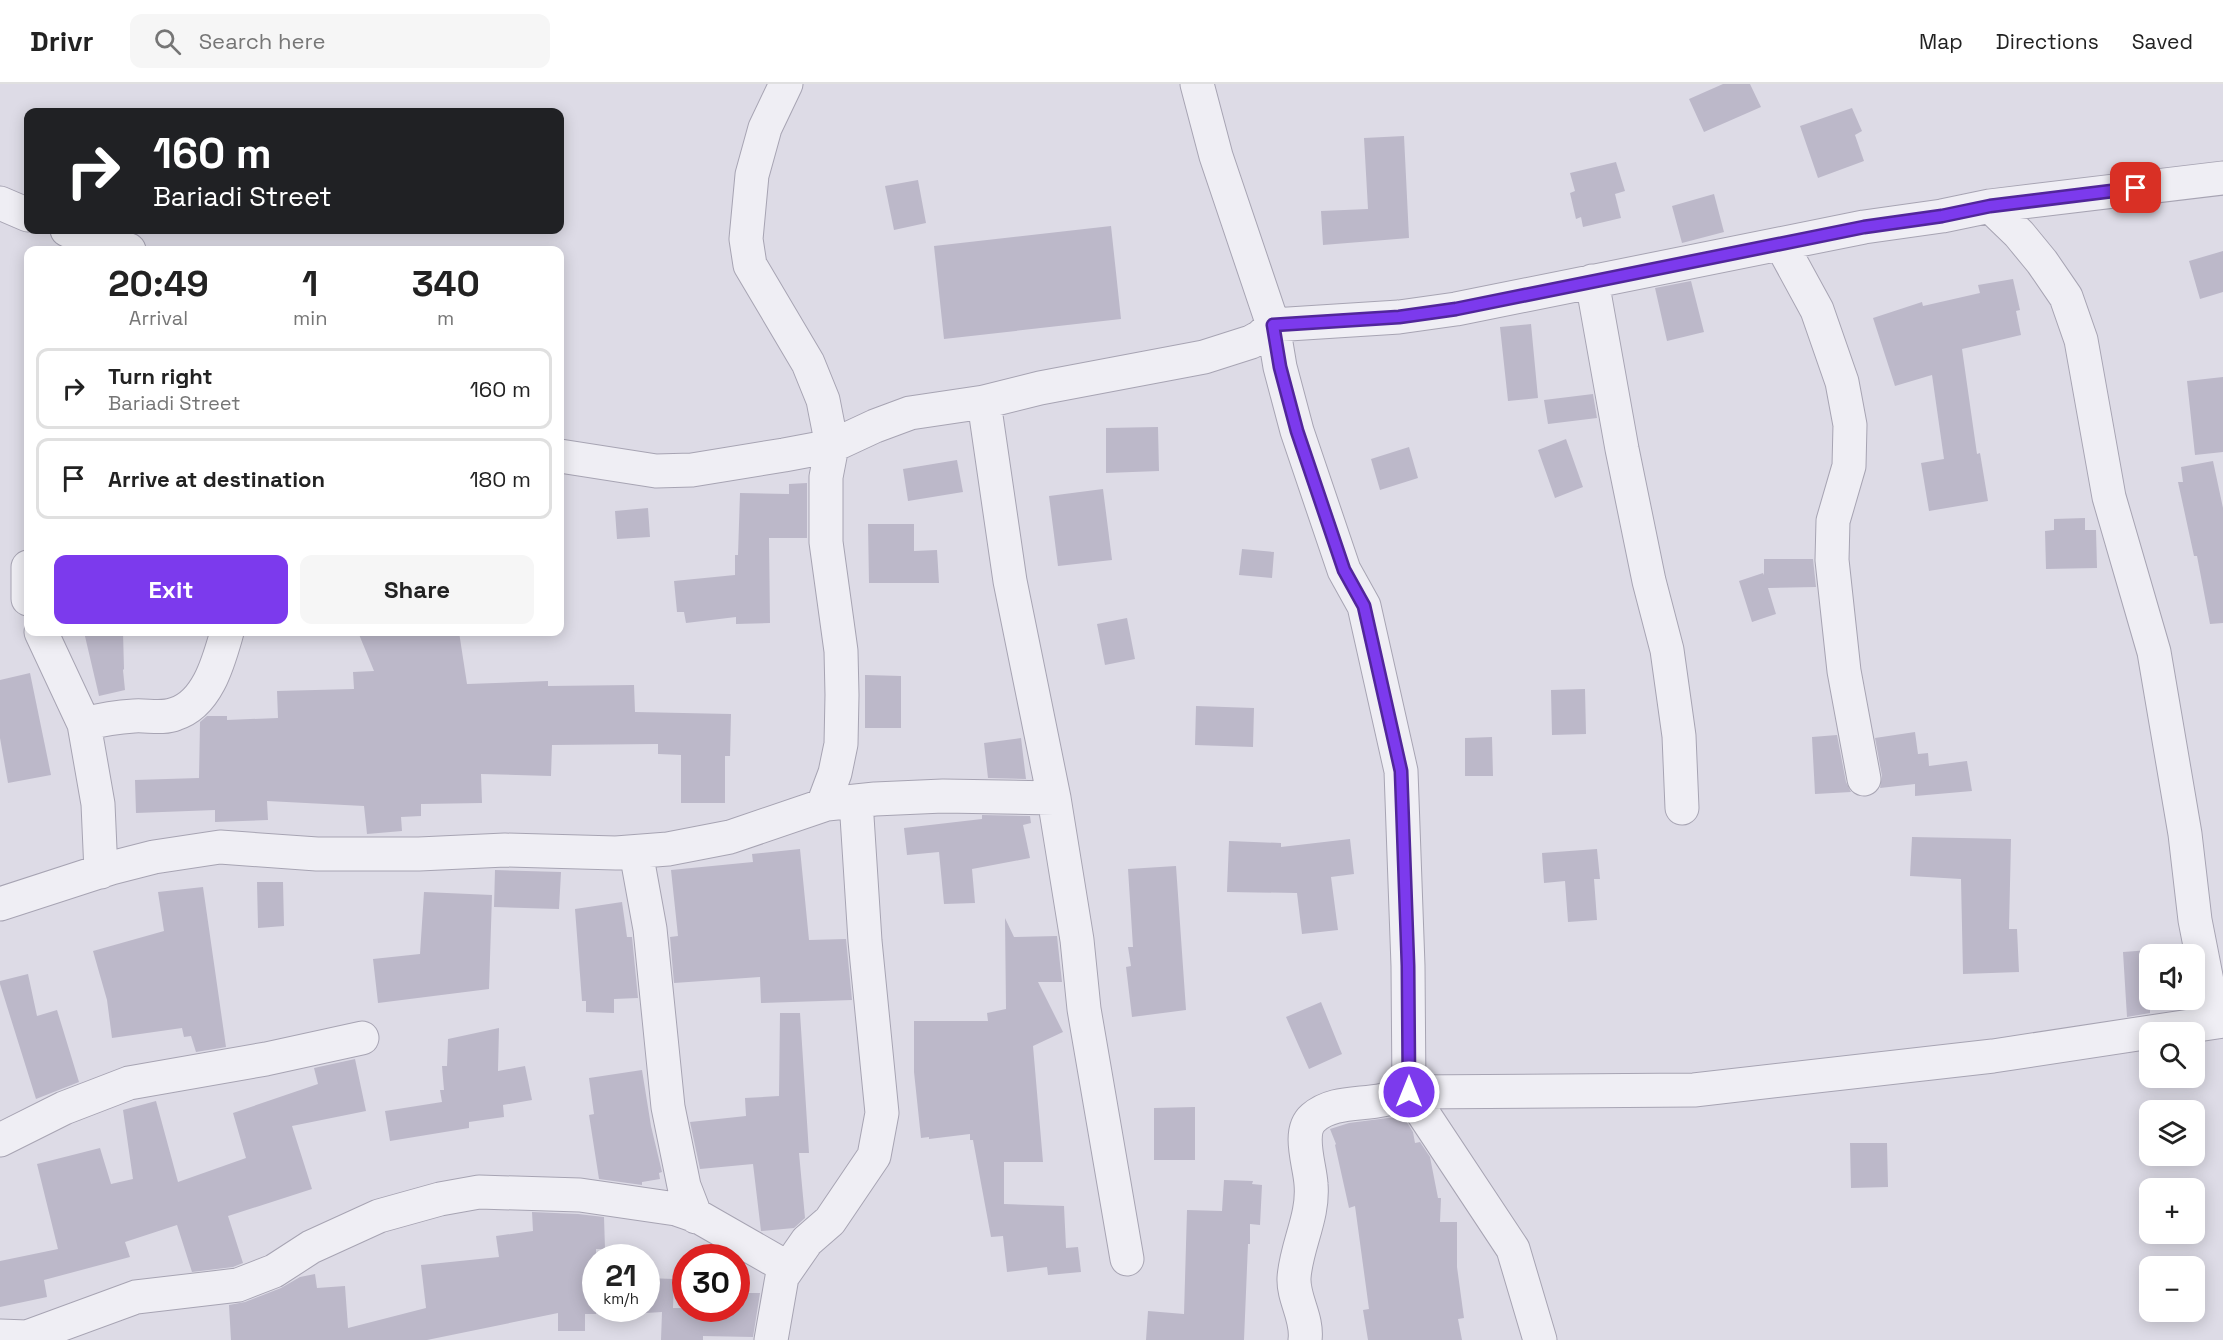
<!DOCTYPE html>
<html lang="en">
<head>
<meta charset="utf-8">
<style>
  :root { --surface:#fff; --page:#f6f6f6; --text:#222; --muted:#767676; --line:#e0e0e0; --accent:#7c3aed }
  body { margin:0; font-family:"Space Grotesk",sans-serif; background:var(--page); color:var(--text); height:100vh; display:flex; flex-direction:column; font-size:22px; white-space:nowrap }
  * { box-sizing:border-box; margin:0 }
  p { font-size:20px; color:var(--muted) }
  .icon { flex:none; width:33px; height:33px; fill:none; stroke:currentColor; stroke-width:2; stroke-linecap:round; stroke-linejoin:round }
  .map { position:relative; flex:1; overflow:hidden }
  .sheet { position:absolute; left:24px; top:162px; width:540px; height:390px; display:flex; flex-direction:column; background:var(--surface); border-radius:12px; box-shadow:0 3px 15px #0003 }
  .sheet>* { flex:none }
  .hud { position:absolute; left:24px; top:24px; width:540px; height:126px; border-radius:12px; box-shadow:0 3px 15px #0003; background:#202124; color:#fff; overflow:hidden }
  .buttons { position:absolute; left:2139px; top:860px; display:grid; gap:12px }
  .buttons a { display:grid; place-items:center; width:66px; height:66px; border-radius:12px; background:var(--surface); box-shadow:0 3px 15px #0003; font-size:30px }
  .speed { position:absolute; left:582px; top:1160px; display:flex; gap:12px; font-size:30px; font-weight:700; text-align:center }
  .speed>* { display:grid; place-content:center; width:78px; height:78px; border-radius:50%; background:var(--surface); box-shadow:0 3px 15px #0003; line-height:1 }
  .speed small { font-size:15px; font-weight:400 }
  .speed .limit { border:9px solid #d22; background:#fff; color:#111 }
  .pin { position:absolute; display:grid; place-items:center; width:51px; height:51px; color:#fff; margin:-26px; border-radius:12px; box-shadow:0 3px 9px #0006 }
  .me { position:absolute; width:66px; margin:-33px; rotate:0deg; stroke-linejoin:round; filter:drop-shadow(0 0 4px #0008) }
  .turn { display:flex; align-items:center; gap:21px; height:126px; padding:0 30px; font-size:27px }
  .turn .icon { width:78px; height:78px; stroke-width:2.5 }
  .turn b { display:block; font-size:42px; line-height:51px }
  .eta { display:flex; justify-content:space-evenly; align-items:center; height:102px; text-align:center }
  .eta b { font-size:36px; font-weight:800; line-height:42px }
  .button { display:flex; gap:12px; margin-top:auto; padding:12px 30px }
  .button a { flex:1; height:69px; border-radius:12px; background:var(--accent); color:#fff; font-size:24px; font-weight:800; line-height:69px; text-align:center }
  .button a+a { background:var(--page); color:var(--text) }
  ul { padding:0; list-style:none }
  li { display:flex; align-items:center; gap:18px; height:81px; margin:0 12px 9px; padding:0 18px; border:3px solid var(--line); border-radius:12px }
  li div { flex:1 }
  li b { display:block; font-size:22px }
  li em { font-style:normal }
  header { display:flex; align-items:center; gap:36px; box-sizing:border-box; height:84px; padding:0 30px; background:var(--surface); border-bottom:2px solid var(--line) }
  header strong { font-size:28px }
  nav { display:flex; gap:33px; margin-inline-start:auto; font-size:21px }
  .search { width:420px; height:54px; background:var(--page); display:flex; align-items:center; gap:15px; box-sizing:border-box; padding:0 21px; border-radius:12px; color:var(--muted); font-size:22px }
  .map>svg:first-child { display:block }
</style>
</head>
<body>
<header>
<strong>Drivr</strong>
<div class="search"><svg class="icon" aria-label="search" viewBox="0 0 24 24"><circle cx="10" cy="10" r="6"/><path d="M15 15l6 6"/></svg>Search here</div>
<nav><a>Map</a><a>Directions</a><a>Saved</a></nav>
</header>
<div class="map">
<svg width="2223" height="1256" viewBox="0 0 2223 1256">
  <rect width="100%" height="100%" fill="#dddbe6"/>
  <path fill="#bcb8c9" d="M 1723,0 L 1750,0 L 1761,23 L 1704,48 L 1689,15 Z
    M 1852,24 L 1862,47 L 1855,51 L 1864,77 L 1818,94 L 1800,42 Z
    M 1404,52 L 1409,154 L 1323,161 L 1321,127 L 1368,125 L 1364,54 Z
    M 1616,78 L 1625,107 L 1615,110 L 1621,134 L 1583,143 L 1581,133 L 1576,135 L 1570,109 L 1575,107 L 1570,89 Z
    M 918,96 L 926,139 L 894,146 L 885,102 Z
    M 1714,110 L 1724,148 L 1682,159 L 1672,122 Z
    M 1111,142 L 1121,235 L 944,255 L 934,162 Z
    M 2223,167 L 2223,208 L 2200,215 L 2189,177 Z
    M 2013,195 L 2020,226 L 2016,227 L 2021,251 L 1962,265 L 1977,370 L 1980,369 L 1988,417 L 1929,427 L 1921,379 L 1944,375 L 1932,291 L 1895,302 L 1873,234 L 1922,218 L 1923,222 L 1980,209 L 1978,201 Z
    M 1691,197 L 1704,248 L 1667,257 L 1655,204 Z
    M 1531,240 L 1538,314 L 1508,317 L 1500,243 Z
    M 2223,293 L 2223,368 L 2195,371 L 2187,297 Z
    M 1593,310 L 1597,334 L 1548,340 L 1544,316 Z
    M 1158,343 L 1159,387 L 1106,389 L 1106,344 Z
    M 1566,355 L 1583,403 L 1555,414 L 1538,366 Z
    M 1409,363 L 1418,394 L 1380,406 L 1371,375 Z
    M 957,376 L 963,408 L 908,417 L 903,385 Z
    M 2213,377 L 2223,424 L 2223,539 L 2210,540 L 2197,472 L 2194,472 L 2178,398 L 2183,398 L 2181,383 Z
    M 807,399 L 807,454 L 769,454 L 770,539 L 736,540 L 736,533 L 686,539 L 684,528 L 677,528 L 674,497 L 735,491 L 735,471 L 738,471 L 740,409 L 789,410 L 789,400 Z
    M 1103,405 L 1112,476 L 1058,482 L 1049,412 Z
    M 648,424 L 650,453 L 617,455 L 615,427 Z
    M 2085,434 L 2085,446 L 2096,446 L 2097,484 L 2046,485 L 2045,447 L 2054,446 L 2054,435 Z
    M 868,440 L 914,440 L 914,467 L 937,466 L 939,499 L 869,499 Z
    M 1242,465 L 1274,468 L 1272,494 L 1239,491 Z
    M 1764,475 L 1813,475 L 1816,503 L 1768,504 L 1776,530 L 1752,538 L 1739,497 L 1763,489 L 1764,491 Z
    M 1127,534 L 1135,575 L 1105,581 L 1097,540 Z
    M 84,548 L 123,548 L 124,585 L 123,586 L 125,606 L 99,612 Z
    M 358,548 L 459,548 L 467,600 L 548,597 L 548,602 L 634,601 L 635,628 L 731,630 L 730,672 L 725,672 L 725,719 L 681,719 L 681,671 L 658,670 L 658,660 L 552,661 L 551,692 L 481,690 L 482,719 L 421,720 L 421,732 L 401,733 L 402,747 L 367,750 L 364,722 L 267,717 L 268,736 L 215,738 L 215,726 L 136,729 L 135,696 L 199,694 L 200,638 L 207,632 L 227,632 L 227,636 L 278,634 L 277,607 L 354,605 L 353,588 L 374,587 Z
    M 30,589 L 51,691 L 8,699 L 0,654 L 0,596 Z
    M 865,591 L 901,592 L 901,644 L 865,644 Z
    M 1585,605 L 1586,650 L 1552,651 L 1551,606 Z
    M 1196,622 L 1254,624 L 1253,663 L 1195,661 Z
    M 1915,648 L 1918,670 L 1928,669 L 1929,682 L 1967,677 L 1972,707 L 1915,712 L 1915,700 L 1880,704 L 1882,692 L 1875,654 Z
    M 1837,651 L 1846,698 L 1851,708 L 1815,710 L 1812,653 Z
    M 1492,653 L 1493,692 L 1465,692 L 1465,654 Z
    M 1021,654 L 1026,695 L 988,694 L 984,659 Z
    M 982,731 L 1030,732 L 1031,739 L 1023,741 L 1030,774 L 972,785 L 975,819 L 944,820 L 939,768 L 907,771 L 904,744 L 982,735 Z
    M 1912,753 L 2011,755 L 2009,845 L 2017,845 L 2019,888 L 1963,890 L 1961,795 L 1910,792 Z
    M 1350,755 L 1354,790 L 1331,793 L 1338,846 L 1302,850 L 1297,809 L 1227,808 L 1229,757 L 1281,759 L 1281,763 Z
    M 800,765 L 809,856 L 846,855 L 852,916 L 761,919 L 760,893 L 674,899 L 670,853 L 678,852 L 671,786 L 753,778 L 752,770 Z
    M 1597,765 L 1600,795 L 1594,795 L 1597,836 L 1568,838 L 1565,797 L 1544,799 L 1542,769 Z
    M 1176,782 L 1186,926 L 1132,933 L 1126,883 L 1131,882 L 1128,863 L 1133,863 L 1128,785 Z
    M 495,786 L 561,788 L 559,825 L 494,823 Z
    M 257,798 L 283,798 L 284,842 L 258,844 Z
    M 203,803 L 226,963 L 196,968 L 191,952 L 184,953 L 182,944 L 112,954 L 107,916 L 93,867 L 164,847 L 158,808 Z
    M 424,808 L 492,811 L 489,905 L 378,919 L 373,875 L 420,870 Z
    M 622,818 L 627,853 L 632,853 L 638,914 L 614,915 L 614,929 L 586,928 L 586,917 L 582,917 L 575,825 Z
    M 1005,834 L 1014,853 L 1057,852 L 1062,898 L 1038,898 L 1063,948 L 1033,962 L 1043,1078 L 1004,1078 L 1004,1120 L 1064,1122 L 1066,1164 L 1078,1163 L 1081,1188 L 1048,1191 L 1047,1183 L 1007,1188 L 1003,1152 L 991,1153 L 973,1056 L 970,1056 L 970,1050 L 929,1055 L 929,1053 L 921,1054 L 914,988 L 914,937 L 988,937 L 987,929 L 1006,925 Z
    M 2150,866 L 2150,929 L 2127,933 L 2123,868 Z
    M 28,890 L 37,932 L 57,926 L 79,998 L 36,1015 L 0,900 L 0,897 Z
    M 1321,918 L 1342,970 L 1309,985 L 1286,933 Z
    M 780,929 L 800,929 L 809,1069 L 799,1069 L 805,1134 L 794,1144 L 761,1147 L 753,1080 L 700,1085 L 690,1038 L 746,1032 L 745,1014 L 779,1012 Z
    M 499,944 L 498,987 L 525,982 L 532,1016 L 503,1021 L 504,1033 L 469,1038 L 469,1044 L 390,1057 L 385,1027 L 442,1018 L 440,1006 L 444,1006 L 442,982 L 447,982 L 448,955 Z
    M 355,975 L 366,1027 L 292,1042 L 312,1105 L 228,1132 L 243,1179 L 233,1183 L 192,1188 L 177,1141 L 125,1158 L 130,1173 L 44,1196 L 47,1213 L 0,1223 L 0,1177 L 58,1165 L 37,1080 L 100,1064 L 111,1100 L 133,1095 L 123,1026 L 156,1017 L 178,1098 L 246,1074 L 233,1029 L 318,1000 L 314,984 Z
    M 642,986 L 651,1042 L 662,1088 L 659,1089 L 660,1095 L 642,1098 L 642,1101 L 599,1095 L 589,1031 L 594,1030 L 589,994 Z
    M 1195,1023 L 1195,1076 L 1154,1076 L 1154,1024 Z
    M 1403,1032 L 1413,1048 L 1415,1059 L 1420,1058 L 1430,1073 L 1438,1114 L 1441,1114 L 1440,1138 L 1457,1138 L 1457,1183 L 1464,1234 L 1458,1235 L 1462,1256 L 1368,1256 L 1363,1226 L 1369,1225 L 1355,1122 L 1349,1124 L 1335,1061 L 1336,1060 L 1330,1045 L 1349,1039 Z
    M 1850,1059 L 1887,1059 L 1888,1103 L 1851,1104 Z
    M 1224,1096 L 1253,1097 L 1252,1100 L 1262,1101 L 1260,1141 L 1250,1140 L 1250,1160 L 1248,1160 L 1244,1256 L 1146,1256 L 1148,1227 L 1184,1230 L 1187,1126 L 1222,1127 Z
    M 532,1128 L 578,1130 L 604,1133 L 605,1165 L 596,1165 L 596,1230 L 585,1230 L 585,1247 L 558,1247 L 558,1229 L 427,1256 L 231,1256 L 229,1221 L 245,1218 L 281,1204 L 300,1193 L 315,1190 L 317,1204 L 345,1202 L 348,1244 L 426,1224 L 421,1181 L 499,1173 L 496,1152 L 533,1147 Z
    M 646,1194 L 674,1195 L 673,1224 L 736,1224 L 736,1209 L 760,1209 L 753,1253 L 703,1252 L 703,1256 L 661,1256 L 662,1228 L 646,1229 Z"/>
  <g fill="none" stroke-linecap="round" stroke-linejoin="round">
    <g stroke="#a7a4b3" stroke-width="35">
      <path id="minor" d="M 786,0 L 765,44 L 752,91 L 746,155 L 750,181 L 808,279 L 823,316 L 832,362 L 826,393 L 826,458 L 841,567 L 842,611 L 841,660 L 835,689 L 823,721
        M 1197,0 L 1216,72 L 1273,241 L 1280,283 L 1297,347 L 1344,486 L 1364,522 L 1401,687 L 1408,882 L 1409,1008 L 1513,1165 L 1540,1256
        M 0,119 L 28,131
        M 1990,122 L 2019,150 L 2042,178 L 2066,213 L 2081,256 L 2109,413 L 2154,568 L 2185,750 L 2195,836 L 2215,938
        M 67,146 L 129,166
        M 1781,160 L 1817,226 L 1842,298 L 1850,341 L 1849,382 L 1833,437 L 1832,476 L 1844,587 L 1864,695
        M 1592,197 L 1622,365 L 1649,497 L 1667,566 L 1679,652 L 1682,724
        M 984,318 L 1010,497 L 1054,714 L 1077,856 L 1084,925 L 1127,1175
        M 560,372 L 656,387 L 692,386 L 784,371 L 832,362 L 875,342 L 910,329 L 984,318 L 1040,304 L 1204,273 L 1251,258 L 1260,253 L 1273,241 L 1399,233 L 1456,225 L 1864,143 L 1942,132 L 1990,122 L 2223,94
        M 28,483 L 28,515
        M 41,548 L 84,640 L 98,720 L 101,788
        M 84,640 C 100,636 117,633 134,632 C 147,631 163,635 175,630 C 208,620 219,576 227,548
        M 636,768 L 650,845 L 668,1023 L 684,1102 L 696,1133
        M 0,820 L 111,784 L 154,773 L 220,763 L 317,770 L 419,770 L 505,766 L 616,769 L 668,765 L 730,753 L 827,720 L 875,715 L 943,712 L 1054,714
        M 0,1056 L 64,1024 L 129,999 L 266,975 L 362,954
        M 0,1252 L 27,1253 L 136,1213 L 238,1201 L 274,1187 L 311,1163 L 379,1132 L 440,1115 L 479,1108 L 580,1111 L 676,1125 L 699,1133 L 788,1184
        M 771,1256 L 782,1193 L 807,1157 L 830,1137 L 874,1072 L 882,1029 L 865,857 L 856,717
        M 1305,1256 C 1308,1234 1293,1215 1294,1194 C 1296,1162 1314,1133 1311,1100 C 1310,1081 1297,1048 1313,1034 C 1332,1017 1360,1021 1383,1016 C 1392,1014 1400,1011 1409,1008 L 1694,1006 L 1993,972 L 2223,937"/>
    </g>
    <use href="#minor" stroke="#efeef4" stroke-width="33"/>
  </g>
  <g fill="none" stroke-linecap="round" stroke-linejoin="round">
    <g stroke="#51269a" stroke-width="15">
      <path id="route" d="M 1409,1008 L 1408,882 L 1401,687 L 1364,522 L 1344,486 L 1297,347 L 1280,283 L 1273,241 L 1399,233 L 1456,225 L 1864,143 L 1942,132 L 1990,122 L 2136,104"/>
    </g>
    <use href="#route" stroke="#7c3aed" stroke-width="10"/>
  </g>
</svg>
<div class="buttons">
<a><svg class="icon" aria-label="sound" viewBox="0 0 24 24"><path d="M4 9h4l5-4v14l-5-4H4zM17 9q2 3 0 6"/></svg></a>
<a><svg class="icon" aria-label="search" viewBox="0 0 24 24"><circle cx="10" cy="10" r="6"/><path d="M15 15l6 6"/></svg></a>
<a><svg class="icon" aria-label="layers" viewBox="0 0 24 24"><path d="M12 4l9 5-9 5-9-5zM3 14l9 5 9-5"/></svg></a>
<a>+</a>
<a>−</a>
</div>
<div class="speed"><div>21<small>km/h</small></div><div class="limit">30</div></div>
<div class="pin" style="left:2136px;top:104px;background:#d93025"><svg class="icon" aria-label="arrive" viewBox="0 0 24 24"><path d="M6 21V4h12l-3 4 3 4H6"/></svg></div>
<svg class="me" style="left:1409px;top:1008px" viewBox="-20 -20 40 40"><circle r="17" fill="#7c3aed" stroke="#fff" stroke-width="3"/><path d="M0-11L8 9 0 5-8 9z" fill="#fff"/></svg>
<div class="hud">
<div class="turn"><svg class="icon" aria-label="right" viewBox="0 0 24 24"><path d="M7 20v-9h11M14 6l5 5-5 5"/></svg><div><b>160 m</b>Bariadi Street</div></div>
</div>
<section class="sheet">
<div class="eta">
<div><b>20:49</b><p>Arrival</p></div>
<div><b>1</b><p>min</p></div>
<div><b>340</b><p>m</p></div>
</div>
<ul>
<li><svg class="icon" aria-label="right" viewBox="0 0 24 24"><path d="M7 20v-9h11M14 6l5 5-5 5"/></svg><div><b>Turn right</b><p>Bariadi Street</p></div><em>160 m</em></li>
<li><svg class="icon" aria-label="arrive" viewBox="0 0 24 24"><path d="M6 21V4h12l-3 4 3 4H6"/></svg><div><b>Arrive at destination</b></div><em>180 m</em></li>
</ul>
<div class="button"><a>Exit</a><a>Share</a></div>
</section>
</div>
</body>
</html>
